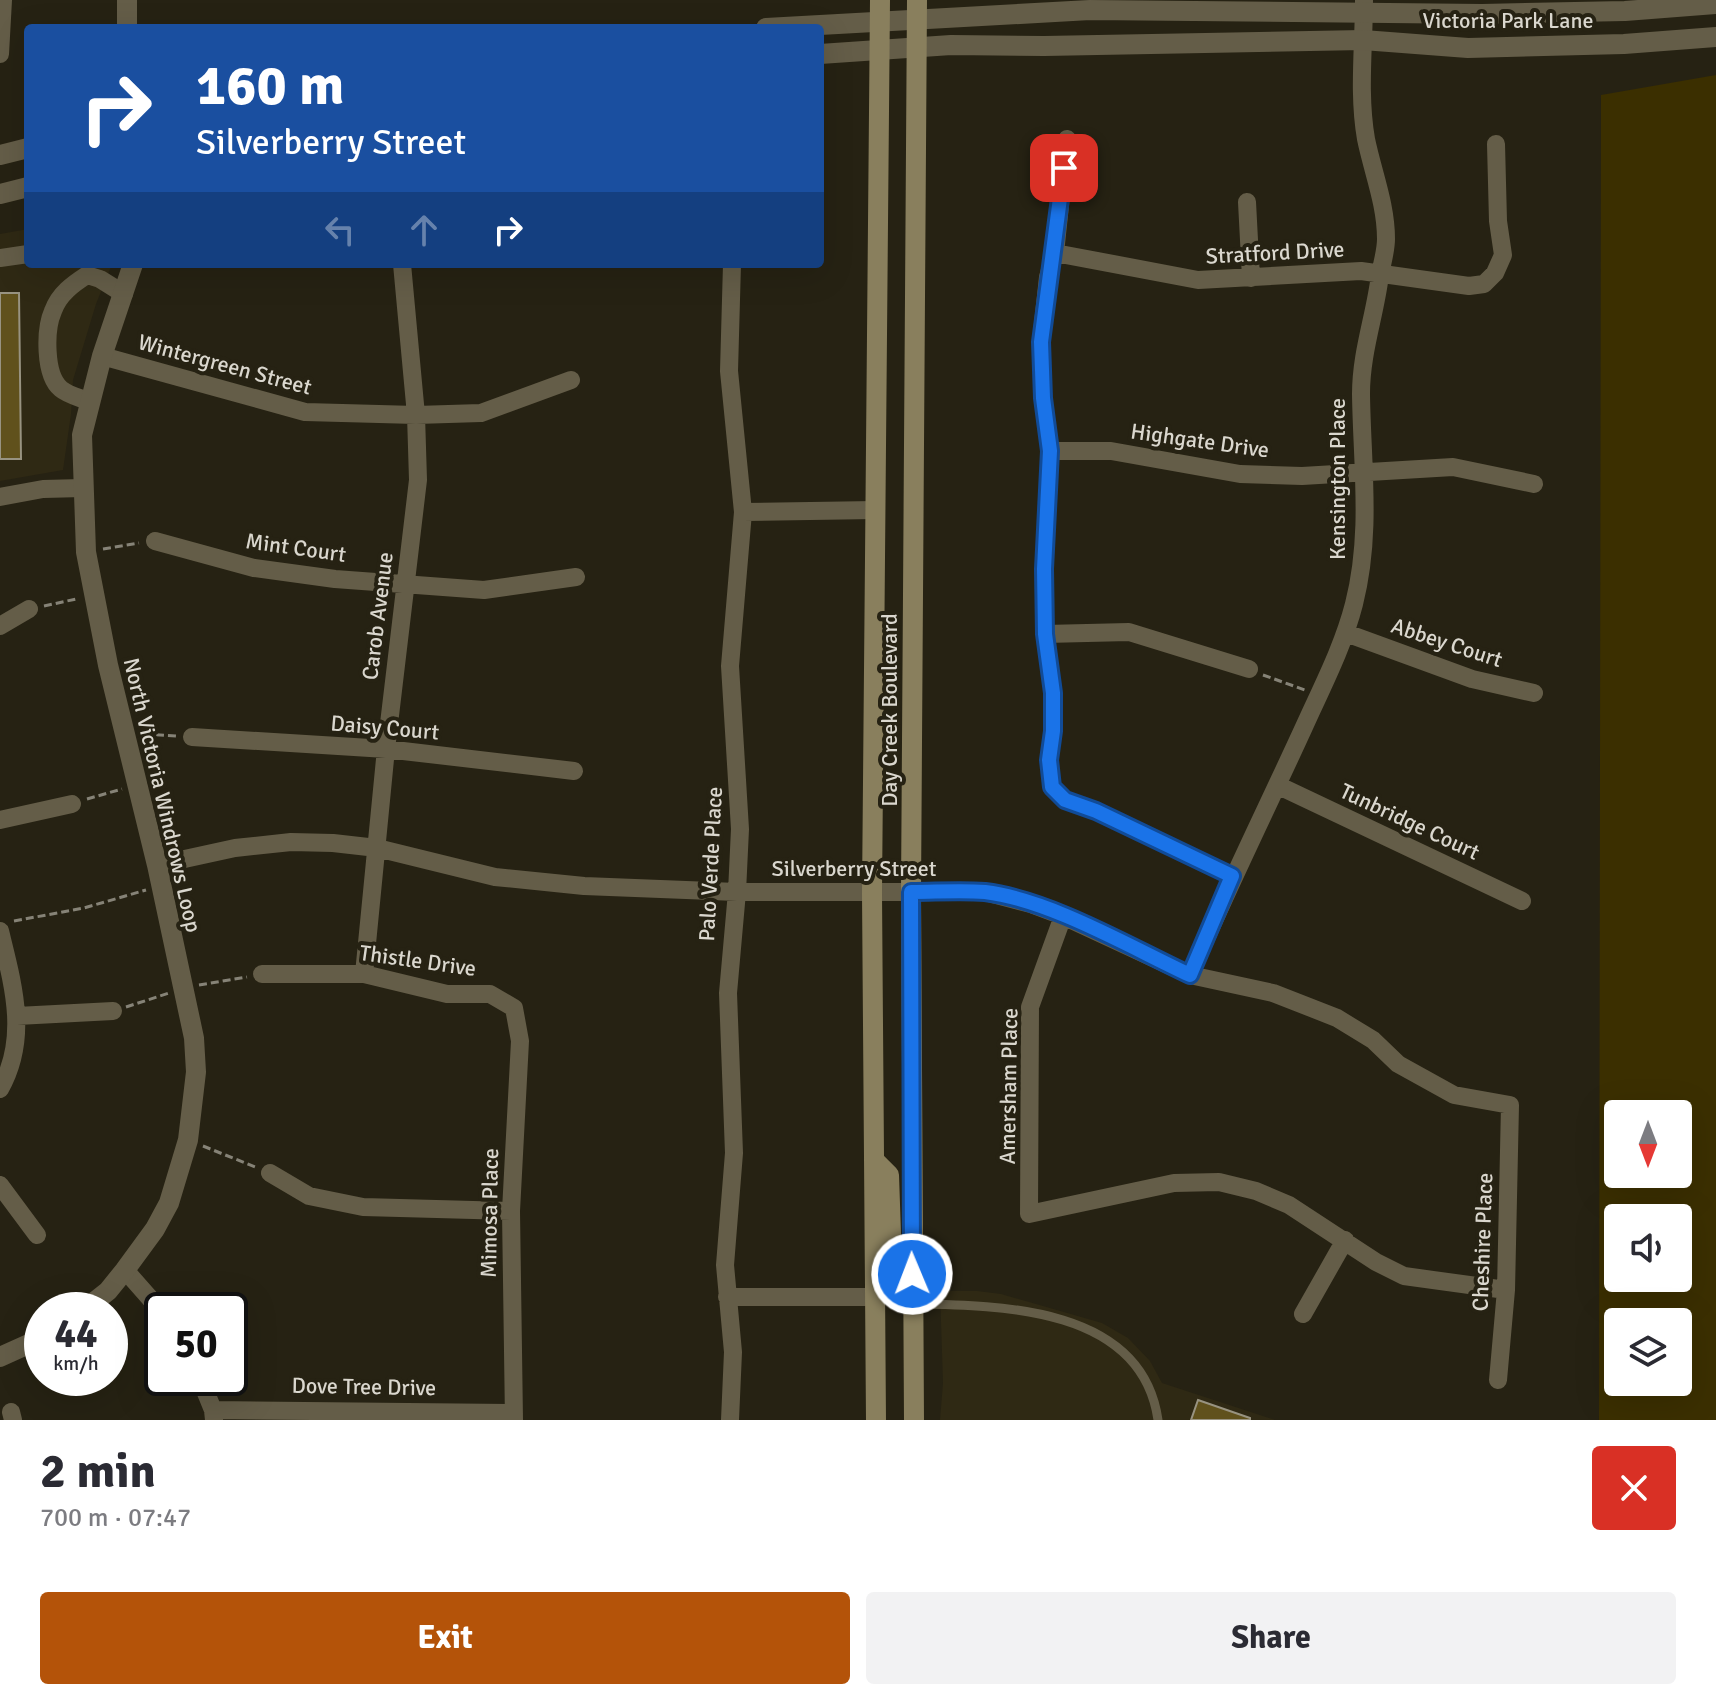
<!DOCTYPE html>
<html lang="en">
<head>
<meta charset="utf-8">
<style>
  :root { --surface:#fff; --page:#f2f2f3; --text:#2b2b33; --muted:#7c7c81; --accent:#b45309 }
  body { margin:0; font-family:Signika,sans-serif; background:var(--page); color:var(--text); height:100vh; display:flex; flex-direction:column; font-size:30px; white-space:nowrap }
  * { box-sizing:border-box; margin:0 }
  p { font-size:26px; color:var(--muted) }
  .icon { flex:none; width:44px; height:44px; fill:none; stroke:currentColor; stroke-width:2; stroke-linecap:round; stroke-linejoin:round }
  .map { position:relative; height:1420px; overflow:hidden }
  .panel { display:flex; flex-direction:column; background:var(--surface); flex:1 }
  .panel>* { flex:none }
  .top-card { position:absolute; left:24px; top:24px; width:800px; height:244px; border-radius:8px; box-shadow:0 8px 32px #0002; background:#1a4fa0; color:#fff; overflow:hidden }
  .needle { width:52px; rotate:180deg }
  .buttons { position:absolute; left:1604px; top:1100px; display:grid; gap:16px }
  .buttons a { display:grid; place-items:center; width:88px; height:88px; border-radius:8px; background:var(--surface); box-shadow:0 8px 32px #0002; font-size:40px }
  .speed { position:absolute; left:24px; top:1292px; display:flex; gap:16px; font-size:40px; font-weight:700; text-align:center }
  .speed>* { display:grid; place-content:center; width:104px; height:104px; border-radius:50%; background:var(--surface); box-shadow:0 8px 32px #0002; line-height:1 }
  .speed small { font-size:20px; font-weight:400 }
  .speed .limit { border:4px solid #111; border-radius:12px; background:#fff; color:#111 }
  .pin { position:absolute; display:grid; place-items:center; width:68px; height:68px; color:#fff; margin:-34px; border-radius:16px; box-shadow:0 4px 12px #0006 }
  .me { position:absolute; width:88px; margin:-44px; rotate:359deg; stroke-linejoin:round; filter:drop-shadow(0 0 6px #0008) }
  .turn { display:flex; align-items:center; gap:28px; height:168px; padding:0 40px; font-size:36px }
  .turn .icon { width:104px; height:104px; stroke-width:2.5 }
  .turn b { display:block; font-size:56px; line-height:68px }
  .lanes { display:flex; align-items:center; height:76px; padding:0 40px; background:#0003; justify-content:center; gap:40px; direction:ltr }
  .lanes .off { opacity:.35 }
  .round { display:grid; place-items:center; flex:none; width:84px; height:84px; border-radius:8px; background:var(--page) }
  .summary { display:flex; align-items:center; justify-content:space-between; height:136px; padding:0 40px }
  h1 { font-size:48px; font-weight:700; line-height:60px }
  .button { display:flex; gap:16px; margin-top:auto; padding:16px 40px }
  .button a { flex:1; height:92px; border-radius:8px; background:var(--accent); color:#fff; font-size:32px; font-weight:700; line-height:92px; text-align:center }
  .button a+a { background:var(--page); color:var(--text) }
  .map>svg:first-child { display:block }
</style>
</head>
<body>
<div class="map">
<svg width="1716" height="1420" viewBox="0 0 1716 1420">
  <rect width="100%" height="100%" fill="#262213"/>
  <path fill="#2f2914" d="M 28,229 L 28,264 L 112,264 L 96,304 L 73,380 L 71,414 L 63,470 L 0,481 L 0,234 Z
    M 940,1291 L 977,1291 L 1001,1294 L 1102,1323 L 1128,1338 L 1150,1361 L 1162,1383 L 1275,1420 L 940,1420 L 943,1383 Z"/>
  <path fill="#3b2f00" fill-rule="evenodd" d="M 1716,75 L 1716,1420 L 1599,1420 L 1601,95 ZM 1618,1114 L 1678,1114 L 1678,1174 L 1618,1174 ZM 1618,1218 L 1678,1218 L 1678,1278 L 1618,1278 ZM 1618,1322 L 1678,1322 L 1678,1382 L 1618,1382 Z"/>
  <path fill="#60511c" stroke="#989381" stroke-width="2" d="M 0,293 L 19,293 L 21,459 L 0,459 Z
    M 1198,1400 L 1250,1418 L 1250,1420 L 1191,1420 Z"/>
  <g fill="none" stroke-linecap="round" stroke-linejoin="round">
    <path stroke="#868377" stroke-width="3" stroke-dasharray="8 4" stroke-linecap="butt" d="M 103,549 L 139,543
      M 44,606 L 76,599
      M 1263,675 L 1305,690
      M 144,734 L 177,736
      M 87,799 L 122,789
      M 14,921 L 84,908 L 146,890
      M 199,985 L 247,977
      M 126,1007 L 169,993
      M 203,1146 L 255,1167"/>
    <path stroke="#645d48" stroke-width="9" d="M 913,1304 C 1002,1305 1142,1307 1158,1420"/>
    <path stroke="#645d48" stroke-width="18" d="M 0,54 L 3,0
      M 1067,139 L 1055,253 L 1048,277 L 1041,342 L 1043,398 L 1050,451 L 1044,569 L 1045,634 L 1053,693 L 1053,731 L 1049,760 L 1052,787 L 1065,800 L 1096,811 L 1232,876
      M 1247,202 L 1251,278
      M 1055,253 L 1198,280 L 1361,271 L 1469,286 L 1484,284 L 1495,273 L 1503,255 L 1498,221 L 1496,144
      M 0,258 L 28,254
      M 102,356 L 305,412 L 416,415 L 481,413 L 571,380
      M 90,402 C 81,398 68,395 61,389 C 44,375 45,329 53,311 C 59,294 73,284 87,275 L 100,279 L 124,294
      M 1050,451 L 1111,451 L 1240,474 L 1302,476 L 1453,467 L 1534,484
      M 0,497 L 43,489 L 83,488
      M 743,512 L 875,510
      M 155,541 L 254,568 L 335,579 L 484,590 L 576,577
      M 0,626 L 29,609
      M 1346,633 L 1472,679 L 1534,693
      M 1045,634 L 1129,632 L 1249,669
      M 192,737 L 386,749 L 574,771
      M 1277,785 L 1522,901
      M 0,820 L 72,804
      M 157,865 L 235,848 L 291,842 L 333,843 L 377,848 L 495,877 L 584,886 L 737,892 L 985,892 L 1031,904 L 1063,916 L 1190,975 L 1273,993 L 1337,1018 L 1373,1040 L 1398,1064 L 1454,1095 L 1510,1105 L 1506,1290 L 1498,1380
      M 1063,916 L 1030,1007 L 1029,1214 L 1174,1183 L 1219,1182 L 1256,1191 L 1289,1205 L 1376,1262 L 1404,1276 L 1506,1290
      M 0,931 C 13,984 29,1038 0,1089
      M 262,974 L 364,974 L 447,994 L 490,994 L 514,1008 L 520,1041 L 511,1211 L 514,1420
      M 364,974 L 386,749 L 418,480 L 416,415 L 402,264
      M 1190,975 C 1226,891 1266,810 1304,727 C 1322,687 1343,647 1354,604 C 1372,533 1362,466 1361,394 C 1361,352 1375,316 1380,275 C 1382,263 1386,251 1386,239 C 1386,204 1373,173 1366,139 C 1358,93 1364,46 1364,0
      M 17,1016 L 113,1011
      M 270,1173 L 309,1196 L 363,1207 L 511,1211
      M 0,1185 L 37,1235
      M 125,1270 L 162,1312
      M 727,1297 L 876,1297
      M 1303,1314 L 1345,1240
      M 200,1378 L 213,1410 L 214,1420
      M 213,1410 L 514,1413
      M 11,1412 L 13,1420
      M 730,1420 L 733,1352 L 725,1265 L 734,1153 L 728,993 L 737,892 L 740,829 L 730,666 L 743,512 L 729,371 L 732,264"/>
    <path stroke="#645d48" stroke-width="20" d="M 127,28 L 127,0
      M 766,28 L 1090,10 L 1482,14 L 1625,11 L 1716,4
      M 820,54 L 951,45 L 1044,46 L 1363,40 L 1468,48 L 1624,44 L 1716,37
      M 0,155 L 28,148
      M 0,194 L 28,187
      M 84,1310 L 108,1291 L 125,1270 L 155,1229 L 169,1203 L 188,1140 L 196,1072 L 194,1038 L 157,865 L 108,665 L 86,552 L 82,435 L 102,356 L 133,264
      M 0,1357 L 42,1338"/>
    <path stroke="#897f5d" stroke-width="20" d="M 874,1160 L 889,1175 L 893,1291 L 899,1300 L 913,1304
      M 876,1420 L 872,893 L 880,0
      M 914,1420 L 911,892 L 917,0"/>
  </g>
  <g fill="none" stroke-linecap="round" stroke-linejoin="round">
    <g stroke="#114b97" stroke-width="20">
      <path id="route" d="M 912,1274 L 911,892 C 935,892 961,890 985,892 C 1050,900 1130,947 1190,975 L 1232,876 L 1096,811 L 1065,800 L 1052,787 L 1049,760 L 1053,731 L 1053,693 L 1045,634 L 1044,569 L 1050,451 L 1043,398 L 1041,342 L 1064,168"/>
    </g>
    <use href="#route" stroke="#1a73e8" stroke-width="14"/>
  </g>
  <g text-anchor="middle" stroke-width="8" stroke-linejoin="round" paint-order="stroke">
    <g font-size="22" fill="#dad7ce" stroke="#262213">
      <text x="1508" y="28">Victoria Park Lane</text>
      <text transform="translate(1275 252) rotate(-3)" y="8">Stratford Drive</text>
      <text transform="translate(225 364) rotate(15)" y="8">Wintergreen Street</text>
      <text transform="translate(1200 440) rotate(8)" y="8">Highgate Drive</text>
      <text transform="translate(1337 479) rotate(-90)" y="8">Kensington Place</text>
      <text transform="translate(296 547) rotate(8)" y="8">Mint Court</text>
      <text transform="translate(377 616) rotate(-83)" y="8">Carob Avenue</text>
      <text transform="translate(1447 642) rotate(18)" y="8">Abbey Court</text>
      <text transform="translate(889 710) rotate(-90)" y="8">Day Creek Boulevard</text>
      <text transform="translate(385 727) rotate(5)" y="8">Daisy Court</text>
      <text transform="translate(163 795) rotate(77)" y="8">North Victoria Windrows Loop</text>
      <text transform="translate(1410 821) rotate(25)" y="8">Tunbridge Court</text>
      <text transform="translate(710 864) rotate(-87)" y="8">Palo Verde Place</text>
      <text x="854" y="876">Silverberry Street</text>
      <text transform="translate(418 960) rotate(8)" y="8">Thistle Drive</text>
      <text transform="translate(1008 1086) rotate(-89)" y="8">Amersham Place</text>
      <text transform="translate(489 1213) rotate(-89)" y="8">Mimosa Place</text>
      <text transform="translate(1482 1242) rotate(-88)" y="8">Cheshire Place</text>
      <text transform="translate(364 1386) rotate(1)" y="8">Dove Tree Drive</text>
    </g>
  </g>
</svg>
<div class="buttons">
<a><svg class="needle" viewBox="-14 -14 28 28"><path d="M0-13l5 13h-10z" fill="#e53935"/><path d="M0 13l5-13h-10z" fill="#7c7c81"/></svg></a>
<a><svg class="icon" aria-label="sound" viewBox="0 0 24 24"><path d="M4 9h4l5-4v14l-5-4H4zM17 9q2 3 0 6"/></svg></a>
<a><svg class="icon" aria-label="layers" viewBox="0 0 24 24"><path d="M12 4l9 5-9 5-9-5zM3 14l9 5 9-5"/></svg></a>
</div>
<div class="speed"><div>44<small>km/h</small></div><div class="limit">50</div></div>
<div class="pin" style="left:1064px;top:168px;background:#d93025"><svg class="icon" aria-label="arrive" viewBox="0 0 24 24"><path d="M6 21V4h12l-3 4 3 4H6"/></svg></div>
<svg class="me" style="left:912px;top:1274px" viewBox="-20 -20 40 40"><circle r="17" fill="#1a73e8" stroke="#fff" stroke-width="3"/><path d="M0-11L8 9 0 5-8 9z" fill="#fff"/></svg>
<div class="top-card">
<div class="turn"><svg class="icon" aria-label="right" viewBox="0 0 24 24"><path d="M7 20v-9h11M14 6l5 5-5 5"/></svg><div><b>160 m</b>Silverberry Street</div></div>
<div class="lanes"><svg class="icon off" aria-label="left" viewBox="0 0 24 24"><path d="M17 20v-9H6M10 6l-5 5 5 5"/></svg><svg class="icon off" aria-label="ahead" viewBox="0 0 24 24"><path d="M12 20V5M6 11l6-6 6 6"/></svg><svg class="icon" aria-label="right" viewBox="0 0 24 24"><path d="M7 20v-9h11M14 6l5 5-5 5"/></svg></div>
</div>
</div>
<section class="panel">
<div class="summary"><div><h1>2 min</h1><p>700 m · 07:47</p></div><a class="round" style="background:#d93025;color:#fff"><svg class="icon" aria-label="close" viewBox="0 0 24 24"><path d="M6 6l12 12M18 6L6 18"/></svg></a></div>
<div class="button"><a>Exit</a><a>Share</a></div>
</section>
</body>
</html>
